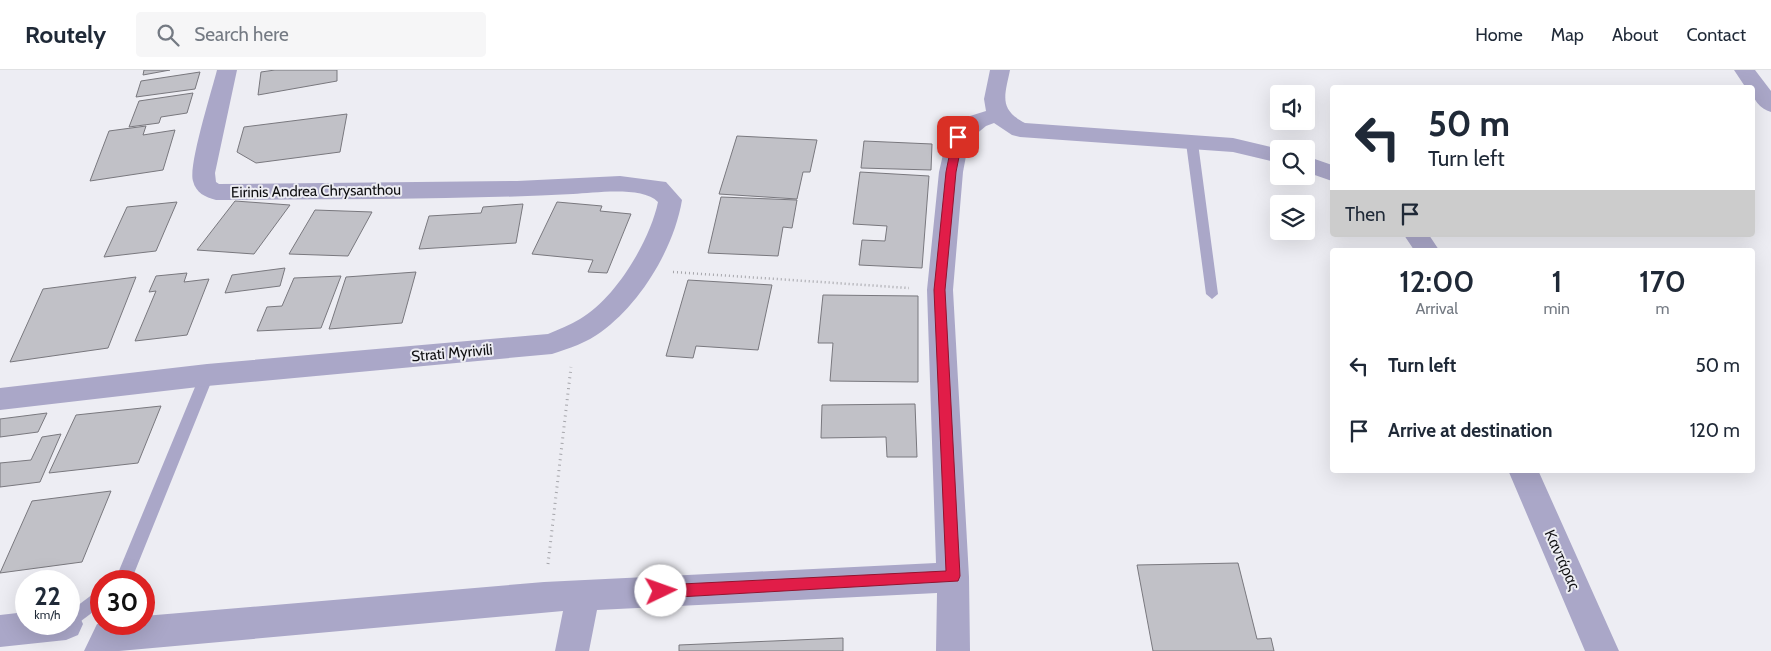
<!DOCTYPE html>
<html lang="en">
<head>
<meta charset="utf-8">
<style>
  :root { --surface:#fff; --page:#f6f6f7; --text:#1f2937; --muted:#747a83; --line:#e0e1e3 }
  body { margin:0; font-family:Cabin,sans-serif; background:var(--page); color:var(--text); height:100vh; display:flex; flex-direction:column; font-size:19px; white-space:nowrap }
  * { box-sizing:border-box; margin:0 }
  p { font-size:16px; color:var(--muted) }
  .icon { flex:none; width:28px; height:28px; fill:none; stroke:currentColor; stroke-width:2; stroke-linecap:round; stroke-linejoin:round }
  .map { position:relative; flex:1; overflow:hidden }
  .sheet { position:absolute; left:1330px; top:178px; width:425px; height:225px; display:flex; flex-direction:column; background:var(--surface); border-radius:5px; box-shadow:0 5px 20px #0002 }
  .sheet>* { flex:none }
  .guide { position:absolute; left:1330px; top:15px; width:425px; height:152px; border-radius:5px; box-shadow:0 5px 20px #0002; background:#fff; color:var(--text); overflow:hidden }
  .controls { position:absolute; left:1270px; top:15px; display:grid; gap:10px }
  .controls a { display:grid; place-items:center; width:45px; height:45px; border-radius:5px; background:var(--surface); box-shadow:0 5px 20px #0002; font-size:25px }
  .speed { position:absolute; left:15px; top:500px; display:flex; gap:10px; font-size:25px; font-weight:700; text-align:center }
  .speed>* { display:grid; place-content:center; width:65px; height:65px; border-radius:50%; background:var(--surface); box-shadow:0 5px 20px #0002; line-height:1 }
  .speed small { font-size:12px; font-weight:400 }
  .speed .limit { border:8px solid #d22; background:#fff; color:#111 }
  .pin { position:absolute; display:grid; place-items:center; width:42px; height:42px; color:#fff; margin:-21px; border-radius:10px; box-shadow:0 2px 8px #0006 }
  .me { position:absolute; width:55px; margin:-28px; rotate:87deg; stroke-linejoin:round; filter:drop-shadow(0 0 4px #0008) }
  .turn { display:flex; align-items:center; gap:18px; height:105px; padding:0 15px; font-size:22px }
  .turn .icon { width:65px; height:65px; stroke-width:2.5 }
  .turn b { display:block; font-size:35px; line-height:42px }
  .then { display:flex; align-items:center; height:48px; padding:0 15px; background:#0003; gap:10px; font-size:19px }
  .eta { display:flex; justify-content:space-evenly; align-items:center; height:85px; text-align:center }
  .eta b { font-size:30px; font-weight:600; line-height:35px }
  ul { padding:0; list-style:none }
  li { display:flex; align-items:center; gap:15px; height:65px; padding:0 15px }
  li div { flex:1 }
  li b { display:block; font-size:19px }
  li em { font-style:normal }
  header { display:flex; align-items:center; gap:30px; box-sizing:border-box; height:70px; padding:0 25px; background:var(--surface); border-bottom:1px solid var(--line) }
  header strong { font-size:24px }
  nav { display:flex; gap:28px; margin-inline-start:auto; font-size:18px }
  .search { width:350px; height:45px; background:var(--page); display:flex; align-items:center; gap:12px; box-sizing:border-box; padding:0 18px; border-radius:5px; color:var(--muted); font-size:19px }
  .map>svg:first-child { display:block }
</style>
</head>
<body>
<header>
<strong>Routely</strong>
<div class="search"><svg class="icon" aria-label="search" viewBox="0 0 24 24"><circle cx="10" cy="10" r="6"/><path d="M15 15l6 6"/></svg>Search here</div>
<nav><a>Home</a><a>Map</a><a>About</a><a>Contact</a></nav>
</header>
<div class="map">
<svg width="1771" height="581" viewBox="0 0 1771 581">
  <rect width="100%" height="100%" fill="#ededf3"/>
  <path fill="#c1c1c7" stroke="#79787e" d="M 144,0 L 170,0 L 143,5 Z
    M 275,0 L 337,0 L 337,11 L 258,25 L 261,2 Z
    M 200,2 L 195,19 L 136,27 L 141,11 Z
    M 193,23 L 187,43 L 161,47 L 159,53 L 129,57 L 139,31 Z
    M 347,44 L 340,82 L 256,93 L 237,82 L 244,57 Z
    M 146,56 L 143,65 L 175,60 L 163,100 L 90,111 L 109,61 Z
    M 737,66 L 817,70 L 810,102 L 803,102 L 797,129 L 719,124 Z
    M 864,71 L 932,74 L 931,100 L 861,98 Z
    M 860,102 L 929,106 L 922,198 L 859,195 L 862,170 L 885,171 L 887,156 L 853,154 Z
    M 721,127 L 797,130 L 792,158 L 783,157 L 778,186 L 708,183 Z
    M 235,131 L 290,135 L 254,184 L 197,180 Z
    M 177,132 L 156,181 L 104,187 L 127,137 Z
    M 557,132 L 602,136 L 600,141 L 631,144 L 607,203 L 588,202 L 593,190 L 532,184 Z
    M 523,134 L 516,173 L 419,179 L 429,146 L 481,143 L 483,137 Z
    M 315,140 L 372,142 L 348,186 L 289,184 Z
    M 285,198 L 280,216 L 225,223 L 232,205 Z
    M 416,202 L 402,253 L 329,259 L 346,207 Z
    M 187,203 L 184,212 L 209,209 L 187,265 L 135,271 L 156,221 L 149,222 L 156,206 Z
    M 341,206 L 321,258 L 257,261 L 267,237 L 282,236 L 294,208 Z
    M 136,207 L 108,278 L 10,292 L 43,219 Z
    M 688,210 L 772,215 L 758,280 L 696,276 L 693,288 L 666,286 Z
    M 823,225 L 918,226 L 918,312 L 830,311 L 833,273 L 818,273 Z
    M 915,334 L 917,387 L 887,387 L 886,367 L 821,368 L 822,335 Z
    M 161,336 L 138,393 L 49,403 L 76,345 Z
    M 47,343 L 38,362 L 0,367 L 0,349 Z
    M 61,364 L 40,412 L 0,417 L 0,393 L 31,390 L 42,367 Z
    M 111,421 L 82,492 L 0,503 L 32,431 Z
    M 1238,493 L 1257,569 L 1271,568 L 1274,581 L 1153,581 L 1137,495 Z
    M 843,568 L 843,581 L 679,581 L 679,575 Z"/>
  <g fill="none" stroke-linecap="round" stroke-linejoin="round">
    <path stroke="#a5a5aa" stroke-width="2.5" stroke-dasharray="1 3" stroke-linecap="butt" d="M 673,202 L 909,218"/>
    <path stroke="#a5a5aa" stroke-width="3" stroke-dasharray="1 4.5" stroke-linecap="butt" d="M 548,494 L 571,297"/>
    <path fill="#aaa7c8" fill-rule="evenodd" d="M 1192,69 L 1198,73 L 1218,224 L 1212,229 L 1206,224 L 1186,73 Z
      M 207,300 L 212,301 L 214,305 L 131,511 L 111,511 L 113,506 L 118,503 L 200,305 L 202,301 Z
      M 101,518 L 101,536 L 69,560 L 63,558 L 61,554 L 69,554 L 69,542 Z"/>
    <path fill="#aaa7c8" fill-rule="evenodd" d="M 217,0 L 237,0 L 215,103 L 216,112 L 219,114 L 517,111 L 620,106 L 666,112 L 682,130 C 674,178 641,233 601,262 C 588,272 568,279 552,284 L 207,316 L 0,340 L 0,318 L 207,294 L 548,264 C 559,259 570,255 580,249 C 615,229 650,171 658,132 C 642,116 595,123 573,124 C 454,130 335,129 216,130 C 205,127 196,123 193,111 C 188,96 212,20 217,0 Z
      M 990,0 L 1010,0 C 1005,25 998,39 1025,53 L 1233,68 L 1280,79 L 1279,93 L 1233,82 L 1020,67 L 1012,65 L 994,53 L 986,56 L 969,70 L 963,102 L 953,220 L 969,507 L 970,581 L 936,581 L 937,523 L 597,540 L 589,581 L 555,581 L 563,541 L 119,581 L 84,581 L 97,554 L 144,554 L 144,546 L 544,512 L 936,493 L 927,220 L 939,102 L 947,67 L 950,62 L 970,46 L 986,41 L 984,29 Z
      M 1734,0 L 1755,0 L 1771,21 L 1771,42 C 1760,39 1752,29 1752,18 L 1746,18 Z
      M 1306,86 L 1332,95 L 1332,111 L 1306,102 Z
      M 1404,165 L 1429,165 L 1439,180 L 1414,180 Z
      M 1508,400 L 1538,400 L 1619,581 L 1585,581 Z
      M 69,539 L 78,543 L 83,554 L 78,565 L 66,570 L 0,577 L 0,545 L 26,542 L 26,554 L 69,554 Z"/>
  </g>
  <path fill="#e11d48" stroke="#92132f" d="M 958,64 L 963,67 L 956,102 L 945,220 L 960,506 L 958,511 L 661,528 L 656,526 L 654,521 L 656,517 L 661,515 L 946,501 L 934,220 L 946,102 L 953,67 Z"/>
  <g text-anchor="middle" stroke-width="4" stroke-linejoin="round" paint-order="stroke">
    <g font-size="15" fill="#0f0f11" stroke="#ededf3">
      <text transform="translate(316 121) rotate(-1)" y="5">Eirinis Andrea Chrysanthou</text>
      <text transform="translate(452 283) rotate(-5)" y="5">Strati Myrivili</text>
      <text transform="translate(1562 490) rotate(66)" y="5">Καντάρας</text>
    </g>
  </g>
</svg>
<div class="controls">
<a><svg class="icon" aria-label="sound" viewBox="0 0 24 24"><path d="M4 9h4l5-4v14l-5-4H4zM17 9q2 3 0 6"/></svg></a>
<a><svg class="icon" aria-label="search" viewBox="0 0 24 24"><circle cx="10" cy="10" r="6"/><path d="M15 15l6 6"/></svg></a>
<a><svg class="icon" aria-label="layers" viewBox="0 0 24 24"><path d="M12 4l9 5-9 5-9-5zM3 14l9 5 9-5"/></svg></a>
</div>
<div class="speed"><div>22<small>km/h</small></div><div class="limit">30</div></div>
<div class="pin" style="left:958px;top:67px;background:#d93025"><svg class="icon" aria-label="arrive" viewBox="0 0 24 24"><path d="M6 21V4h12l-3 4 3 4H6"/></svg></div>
<svg class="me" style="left:661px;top:521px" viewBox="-20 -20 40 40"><circle r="19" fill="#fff"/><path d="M0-13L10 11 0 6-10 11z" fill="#e11d48"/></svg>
<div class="guide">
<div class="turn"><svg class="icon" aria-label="left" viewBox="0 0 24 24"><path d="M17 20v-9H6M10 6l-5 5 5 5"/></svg><div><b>50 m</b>Turn left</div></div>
<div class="then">Then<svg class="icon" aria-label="arrive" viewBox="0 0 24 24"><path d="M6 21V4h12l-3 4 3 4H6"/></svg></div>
</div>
<section class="sheet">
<div class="eta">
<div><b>12:00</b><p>Arrival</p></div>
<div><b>1</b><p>min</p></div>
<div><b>170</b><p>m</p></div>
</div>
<ul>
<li><svg class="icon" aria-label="left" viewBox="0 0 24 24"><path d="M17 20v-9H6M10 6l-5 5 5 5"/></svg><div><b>Turn left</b></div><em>50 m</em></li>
<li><svg class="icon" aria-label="arrive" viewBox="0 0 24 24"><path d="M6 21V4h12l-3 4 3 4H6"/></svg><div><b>Arrive at destination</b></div><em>120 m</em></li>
</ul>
</section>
</div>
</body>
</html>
